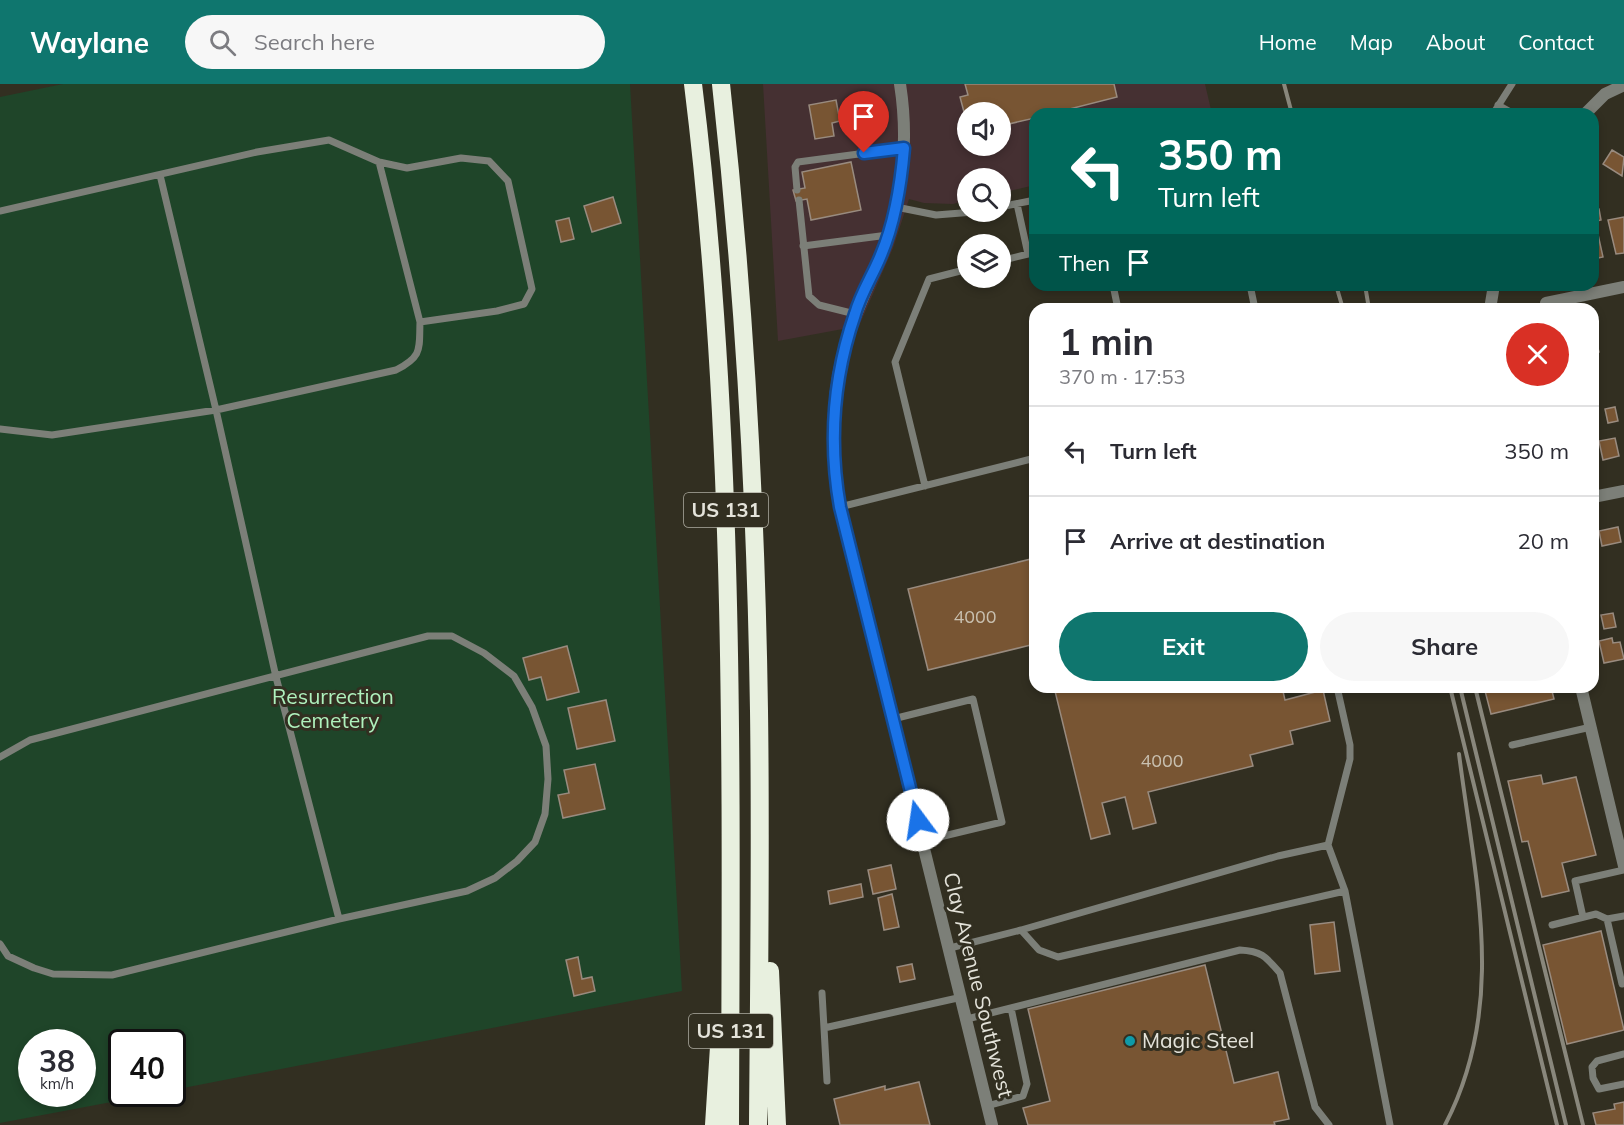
<!DOCTYPE html>
<html lang="en">
<head>
<meta charset="utf-8">
<style>
  :root { --surface:#fff; --page:#f7f7f7; --text:#2b2b33; --muted:#7c7c81; --line:#e1e1e2; --accent:#0f766e }
  body { margin:0; font-family:Mulish,sans-serif; background:var(--page); color:var(--text); height:100vh; display:flex; flex-direction:column; font-size:22px; white-space:nowrap }
  * { box-sizing:border-box; margin:0 }
  p { font-size:20px; color:var(--muted) }
  .icon { flex:none; width:33px; height:33px; fill:none; stroke:currentColor; stroke-width:2; stroke-linecap:round; stroke-linejoin:round }
  .map { position:relative; flex:1; overflow:hidden }
  .side { position:absolute; left:1029px; top:219px; width:570px; height:390px; display:flex; flex-direction:column; background:var(--surface); border-radius:18px; box-shadow:0 3px 9px #0003 }
  .side>* { flex:none }
  .banner { position:absolute; left:1029px; top:24px; width:570px; height:183px; border-radius:18px; box-shadow:0 3px 9px #0003; background:#00695c; color:#fff; overflow:hidden }
  .buttons { position:absolute; left:957px; top:18px; display:grid; gap:12px }
  .buttons a { display:grid; place-items:center; width:54px; height:54px; border-radius:50%; background:var(--surface); box-shadow:0 3px 9px #0003; font-size:30px }
  .speed { position:absolute; left:18px; top:945px; display:flex; gap:12px; font-size:30px; font-weight:700; text-align:center }
  .speed>* { display:grid; place-content:center; width:78px; height:78px; border-radius:50%; background:var(--surface); box-shadow:0 3px 9px #0003; line-height:1 }
  .speed small { font-size:15px; font-weight:400 }
  .speed .limit { border:3px solid #111; border-radius:9px; background:#fff; color:#111 }
  .pin { position:absolute; display:grid; place-items:center; width:51px; height:51px; color:#fff; margin:-62px -26px; border-radius:50% 50% 50% 0; rotate:-45deg; box-shadow:0 0 6px #0007 }
  .pin .icon { rotate:45deg }
  .me { position:absolute; width:66px; margin:-33px; rotate:346deg; stroke-linejoin:round; filter:drop-shadow(0 0 4px #0008) }
  .turn { display:flex; align-items:center; gap:21px; height:126px; padding:0 30px; font-size:27px }
  .turn .icon { width:78px; height:78px; stroke-width:2.5 }
  .turn b { display:block; font-size:42px; line-height:51px }
  .then { display:flex; align-items:center; height:57px; padding:0 30px; background:#0003; gap:12px; font-size:22px }
  .round { display:grid; place-items:center; flex:none; width:63px; height:63px; border-radius:32px; background:var(--page) }
  .summary { display:flex; align-items:center; justify-content:space-between; height:102px; padding:0 30px }
  h1 { font-size:36px; font-weight:700; line-height:45px }
  .cta { display:flex; gap:12px; margin-top:auto; padding:12px 30px }
  .cta a { flex:1; height:69px; border-radius:36px; background:var(--accent); color:#fff; font-size:24px; font-weight:700; line-height:69px; text-align:center }
  .cta a+a { background:var(--page); color:var(--text) }
  ul { padding:0; list-style:none }
  li { display:flex; align-items:center; gap:18px; height:90px; padding:0 30px; border-top:2px solid var(--line) }
  li div { flex:1 }
  li b { display:block; font-size:22px }
  li em { font-style:normal }
  header { display:flex; align-items:center; gap:36px; box-sizing:border-box; height:84px; padding:0 30px; background:var(--accent); color:#fff }
  header strong { font-size:28px }
  nav { display:flex; gap:33px; margin-inline-start:auto; font-size:21px }
  .search { width:420px; height:54px; background:var(--page); display:flex; align-items:center; gap:15px; box-sizing:border-box; padding:0 21px; border-radius:33px; color:var(--muted); font-size:22px }
  .map>svg:first-child { display:block }
</style>
</head>
<body>
<header>
<strong>Waylane</strong>
<div class="search"><svg class="icon" aria-label="search" viewBox="0 0 24 24"><circle cx="10" cy="10" r="6"/><path d="M15 15l6 6"/></svg>Search here</div>
<nav><a>Home</a><a>Map</a><a>About</a><a>Contact</a></nav>
</header>
<div class="map">
<svg width="1624" height="1041" viewBox="0 0 1624 1041">
  <rect width="100%" height="100%" fill="#322f21"/>
  <path fill="#453032" fill-rule="evenodd" d="M 763,0 L 1205,0 L 1212,30 L 1035,30 L 1035,101 L 1001,109 L 1000,94 L 968,94 L 967,116 L 953,120 L 924,119 L 909,115 L 893,164 L 859,242 L 778,257 ZM 968,28 L 1000,28 L 1000,62 L 968,62 Z"/>
  <path fill="#1f4529" fill-rule="evenodd" d="M 63,0 L 630,0 L 682,907 L 173,1006 L 172,958 L 122,958 L 122,1010 L 154,1010 L 0,1039 L 0,13 ZM 32,958 L 82,958 L 82,1010 L 32,1010 Z"/>
  <path fill="#785533" stroke="#998b7f" stroke-width="1.5" d="M 965,0 L 1114,0 L 1117,13 L 1050,30 L 1035,30 L 1035,34 L 1000,42 L 1000,28 L 968,28 L 968,43 L 960,13 L 968,11 Z
    M 836,16 L 840,37 L 832,39 L 834,52 L 815,55 L 809,21 Z
    M 1612,66 L 1624,73 L 1622,92 L 1603,80 Z
    M 851,78 L 861,126 L 811,136 L 807,115 L 796,117 L 793,106 L 805,104 L 802,88 Z
    M 613,113 L 621,139 L 592,148 L 584,122 Z
    M 1599,125 L 1601,136 L 1593,138 L 1593,126 Z
    M 1624,133 L 1624,169 L 1616,170 L 1608,136 Z
    M 569,134 L 574,155 L 561,158 L 556,137 Z
    M 1597,146 L 1603,173 L 1593,175 L 1593,147 Z
    M 1593,245 L 1599,268 L 1593,270 Z
    M 1615,323 L 1618,337 L 1608,339 L 1605,325 Z
    M 1615,354 L 1619,372 L 1603,376 L 1599,357 Z
    M 1618,443 L 1621,458 L 1602,462 L 1599,447 Z
    M 1035,474 L 1035,560 L 928,586 L 908,505 Z
    M 1613,529 L 1616,543 L 1604,545 L 1601,531 Z
    M 1612,554 L 1613,559 L 1620,558 L 1624,575 L 1604,579 L 1599,557 Z
    M 567,562 L 579,608 L 547,616 L 541,593 L 529,596 L 523,574 Z
    M 1054,603 L 1282,603 L 1285,616 L 1323,606 L 1330,637 L 1290,647 L 1293,660 L 1250,671 L 1253,682 L 1148,708 L 1156,739 L 1133,745 L 1125,713 L 1102,719 L 1110,750 L 1091,755 Z
    M 1484,603 L 1551,603 L 1554,615 L 1491,630 Z
    M 606,616 L 615,657 L 577,665 L 568,624 Z
    M 595,680 L 605,725 L 563,734 L 558,711 L 569,709 L 564,686 Z
    M 1541,691 L 1543,700 L 1576,693 L 1596,771 L 1562,779 L 1569,807 L 1542,813 L 1528,757 L 1522,758 L 1508,697 Z
    M 891,781 L 896,805 L 873,810 L 868,786 Z
    M 861,800 L 863,813 L 830,820 L 828,807 Z
    M 892,810 L 899,843 L 884,846 L 878,814 Z
    M 1334,838 L 1340,887 L 1315,890 L 1310,841 Z
    M 1601,847 L 1624,946 L 1567,960 L 1543,861 Z
    M 578,873 L 582,895 L 592,893 L 595,907 L 574,912 L 566,876 Z
    M 912,880 L 915,895 L 900,898 L 897,883 Z
    M 1205,881 L 1234,999 L 1278,988 L 1289,1035 L 1274,1038 L 1275,1041 L 1028,1041 L 1023,1024 L 1050,1017 L 1028,925 Z
    M 919,998 L 930,1041 L 840,1041 L 834,1015 L 885,1002 L 885,1006 Z
    M 1624,1018 L 1624,1041 L 1596,1041 L 1593,1029 L 1615,1025 L 1614,1020 Z"/>
  <g fill="none" stroke-linecap="round" stroke-linejoin="round">
    <path stroke="#7c7f78" stroke-width="7" d="M 1498,21 L 1514,30
      M 1493,30 L 1512,0
      M 379,78 L 407,84 L 461,74 L 489,77 L 508,97 L 532,205 L 524,220 L 497,227 L 420,238
      M 160,91 L 216,326 L 276,593 L 339,835
      M 797,106 L 795,83 L 798,78 L 904,64
      M 799,116 L 809,212 L 819,221 L 855,230
      M 896,123 L 936,131 L 974,128
      M 1000,123 L 1035,116
      M 0,127 L 257,68 L 329,56 L 379,78 L 420,238 C 419,265 423,272 396,286 L 216,326 L 52,351 L 0,345
      M 803,162 L 888,151
      M 1000,177 L 1028,170 L 1017,120
      M 1113,201 L 1118,225
      M 1250,201 L 1255,225
      M 925,402 L 895,278 L 929,195 L 968,185
      M 840,423 L 1035,374
      M 893,635 L 973,615 L 1002,738 L 923,757
      M 1512,661 L 1591,643
      M 0,673 L 30,656 L 428,552 L 452,552 L 484,569 L 514,592 L 532,623 L 546,662 L 548,695 L 545,730 L 535,758 L 517,777 L 495,794 L 467,807 L 339,835 L 112,891 L 53,890 L 34,884 L 8,872 L 0,860
      M 1328,761 L 1350,675 L 1350,661 L 1337,603
      M 1583,833 L 1575,797 L 1624,786
      M 1607,835 L 1622,900 L 1624,899
      M 1552,841 L 1596,830 L 1607,835 L 1624,832
      M 1021,846 L 1278,772 L 1328,761 L 1345,807 L 1390,1041
      M 950,864 L 1021,846 L 1039,866 L 1058,873 L 1345,807
      M 822,909 L 824,944
      M 967,935 L 1240,866 C 1262,867 1266,873 1280,889 L 1315,1023 L 1329,1041
      M 1624,970 L 1597,977 L 1592,983 L 1593,994 L 1599,1005 L 1624,1000
      M 827,997 L 824,944 L 962,913
      M 987,1022 L 1023,1012 L 1027,1000 L 1011,924"/>
    <path stroke="#7c7f78" stroke-width="12" d="M 1546,219 L 1624,203
      M 1593,413 L 1624,407"/>
    <path stroke="#7c7f78" stroke-width="12" d="M 900,0 C 909,57 903,118 881,171 C 868,204 852,234 843,269 C 830,320 831,371 840,423 L 992,1041
      M 1585,30 L 1605,10 L 1624,1
      M 1490,225 L 1494,201
      M 1581,603 L 1624,782"/>
    <path stroke="#e8f0df" stroke-width="18" d="M 693,0 C 736,346 731,694 730,1041
      M 721,0 C 744,208 756,418 759,627 C 761,765 759,903 758,1041
      M 770,887 L 777,1041
      M 714,1041 L 720,947"/>
    <path stroke="#89877c" stroke-width="4" d="M 1284,0 L 1292,30
      M 1336,201 L 1343,225
      M 1365,201 L 1369,225
      M 1450,603 L 1557,1041
      M 1460,603 L 1566,1041
      M 1475,603 L 1583,1041
      M 1445,1041 C 1508,920 1475,797 1459,670"/>
  </g>
  <g fill="none" stroke-linecap="round" stroke-linejoin="round">
    <g stroke="#114b97" stroke-width="15">
      <path id="route" d="M 864,69 L 904,64 C 901,100 895,138 881,171 C 873,191 861,209 855,230 C 833,294 828,356 840,423 L 918,736"/>
    </g>
    <use href="#route" stroke="#1a73e8" stroke-width="10"/>
  </g>
  <circle fill="#0f9aa8" stroke="#322f21" stroke-width="2" cx="1130" cy="957" r="6"/>
  <g text-anchor="middle" stroke-width="6" stroke-linejoin="round" paint-order="stroke">
    <g font-size="18" fill="#c9c0b0">
      <text x="975" y="539">4000</text>
      <text x="1162" y="683">4000</text>
    </g>
    <g fill="#322f21" stroke="#afada2" stroke-width="1.5">
      <rect x="684" y="409" width="84" height="34" rx="4.5"/>
      <rect x="689" y="930" width="84" height="34" rx="4.5"/>
    </g>
    <g font-size="20" font-weight="bold" fill="#e4e3da">
      <text x="726" y="433">US 131</text>
      <text x="731" y="954">US 131</text>
    </g>
    <g font-size="21" fill="#aff1bd" stroke="#322f21">
      <text x="333" y="620">Resurrection<tspan x="333" dy="24">Cemetery</tspan></text>
    </g>
    <g font-size="21" fill="#e4e3da" stroke="#322f21">
      <text transform="translate(978 901) rotate(76)" y="7">Clay Avenue Southwest</text>
    </g>
    <g font-size="21" fill="#e4e3da" stroke="#322f21" text-anchor="start">
      <text x="1142" y="964">Magic Steel</text>
    </g>
  </g>
</svg>
<div class="buttons">
<a><svg class="icon" aria-label="sound" viewBox="0 0 24 24"><path d="M4 9h4l5-4v14l-5-4H4zM17 9q2 3 0 6"/></svg></a>
<a><svg class="icon" aria-label="search" viewBox="0 0 24 24"><circle cx="10" cy="10" r="6"/><path d="M15 15l6 6"/></svg></a>
<a><svg class="icon" aria-label="layers" viewBox="0 0 24 24"><path d="M12 4l9 5-9 5-9-5zM3 14l9 5 9-5"/></svg></a>
</div>
<div class="speed"><div>38<small>km/h</small></div><div class="limit">40</div></div>
<div class="pin" style="left:864px;top:69px;background:#d93025"><svg class="icon" aria-label="arrive" viewBox="0 0 24 24"><path d="M6 21V4h12l-3 4 3 4H6"/></svg></div>
<svg class="me" style="left:918px;top:736px" viewBox="-20 -20 40 40"><circle r="19" fill="#fff"/><path d="M0-13L10 11 0 6-10 11z" fill="#1a73e8"/></svg>
<div class="banner">
<div class="turn"><svg class="icon" aria-label="left" viewBox="0 0 24 24"><path d="M17 20v-9H6M10 6l-5 5 5 5"/></svg><div><b>350 m</b>Turn left</div></div>
<div class="then">Then<svg class="icon" aria-label="arrive" viewBox="0 0 24 24"><path d="M6 21V4h12l-3 4 3 4H6"/></svg></div>
</div>
<section class="side">
<div class="summary"><div><h1>1 min</h1><p>370 m · 17:53</p></div><a class="round" style="background:#d93025;color:#fff"><svg class="icon" aria-label="close" viewBox="0 0 24 24"><path d="M6 6l12 12M18 6L6 18"/></svg></a></div>
<ul>
<li><svg class="icon" aria-label="left" viewBox="0 0 24 24"><path d="M17 20v-9H6M10 6l-5 5 5 5"/></svg><div><b>Turn left</b></div><em>350 m</em></li>
<li><svg class="icon" aria-label="arrive" viewBox="0 0 24 24"><path d="M6 21V4h12l-3 4 3 4H6"/></svg><div><b>Arrive at destination</b></div><em>20 m</em></li>
</ul>
<div class="cta"><a>Exit</a><a>Share</a></div>
</section>
</div>
</body>
</html>
